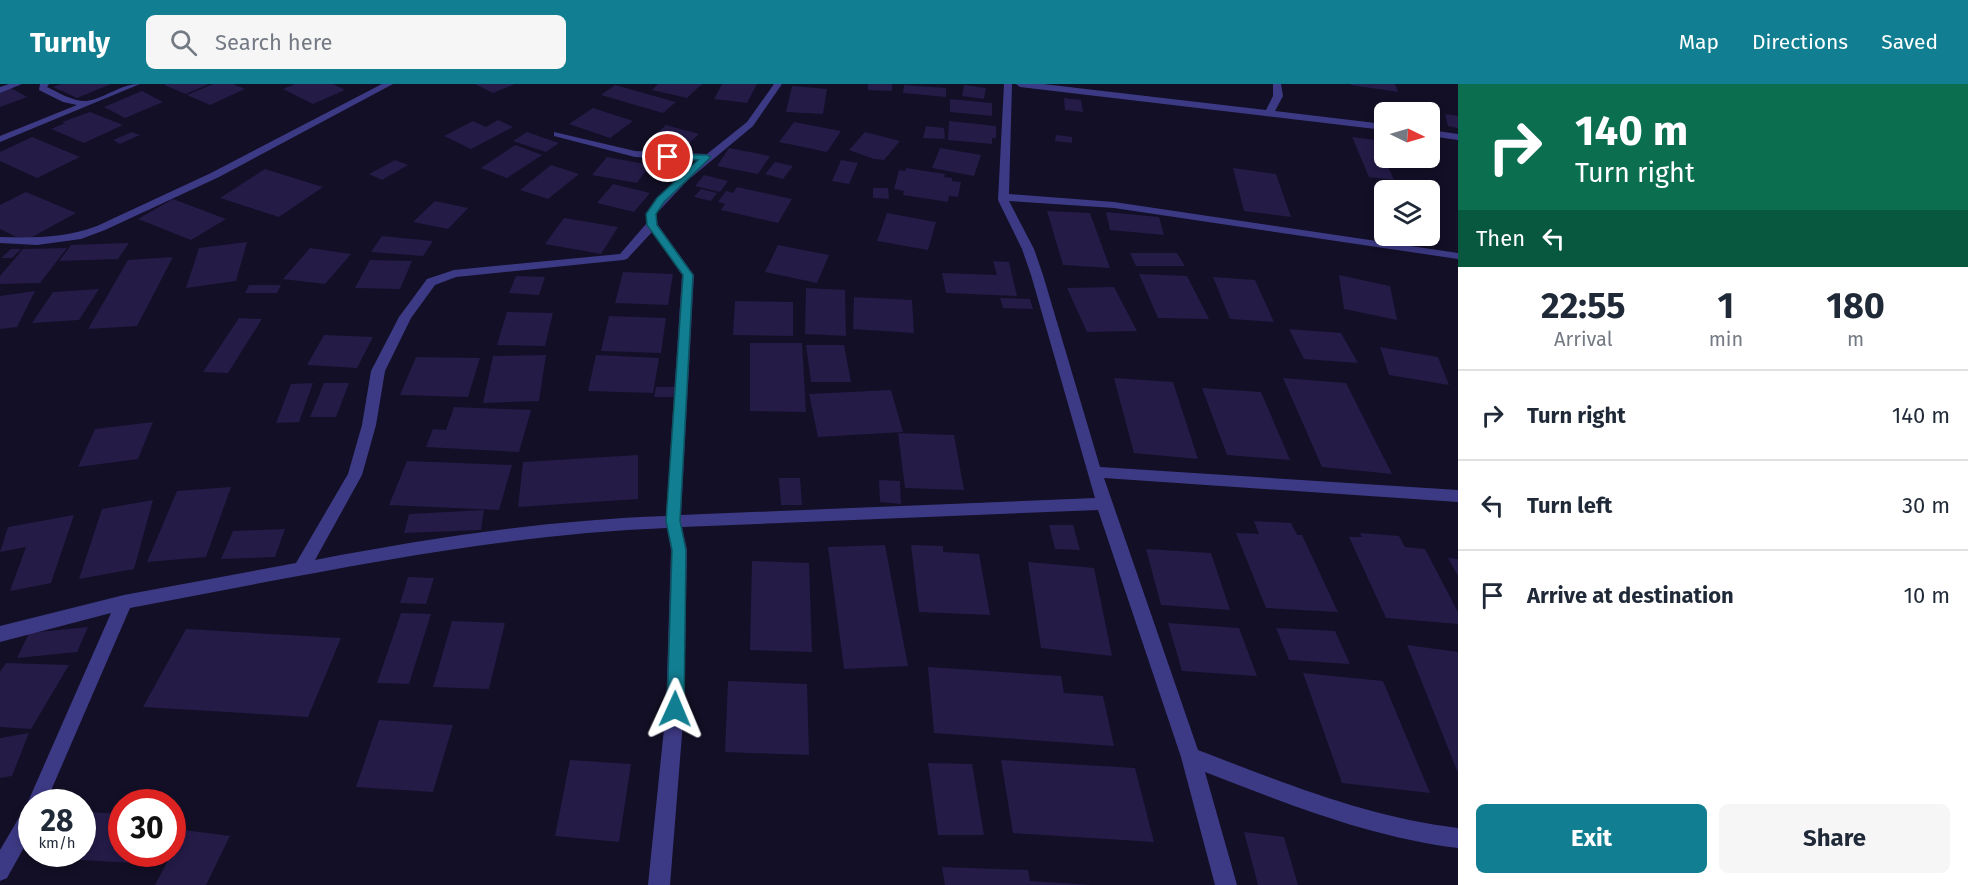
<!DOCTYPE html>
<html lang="en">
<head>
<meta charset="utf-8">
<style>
  :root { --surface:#fff; --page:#f6f6f7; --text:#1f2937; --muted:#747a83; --line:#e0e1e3; --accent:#117e91 }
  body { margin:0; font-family:"Fira Sans",sans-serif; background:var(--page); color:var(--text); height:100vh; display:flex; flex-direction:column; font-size:22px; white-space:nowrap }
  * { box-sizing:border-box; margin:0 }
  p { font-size:20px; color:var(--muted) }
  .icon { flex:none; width:33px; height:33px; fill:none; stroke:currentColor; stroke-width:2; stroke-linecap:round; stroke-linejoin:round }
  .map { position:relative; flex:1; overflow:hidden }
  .details { display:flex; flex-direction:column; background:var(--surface); width:510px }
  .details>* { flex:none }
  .top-card { background:#0b6e4f; color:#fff; overflow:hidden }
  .needle { width:39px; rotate:95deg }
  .controls { position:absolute; left:1374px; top:18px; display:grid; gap:12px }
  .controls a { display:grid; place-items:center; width:66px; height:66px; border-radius:9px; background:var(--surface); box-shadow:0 3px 9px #0003; font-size:30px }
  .speed { position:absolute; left:18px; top:705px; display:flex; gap:12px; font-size:30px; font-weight:700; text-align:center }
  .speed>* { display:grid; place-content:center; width:78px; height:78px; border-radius:50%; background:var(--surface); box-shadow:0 3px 9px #0003; line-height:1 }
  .speed small { font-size:15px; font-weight:400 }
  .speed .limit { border:9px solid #d22; background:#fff; color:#111 }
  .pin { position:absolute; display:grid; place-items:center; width:51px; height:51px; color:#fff; margin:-26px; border:3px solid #fff; border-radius:50%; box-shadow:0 2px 6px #0007 }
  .me { position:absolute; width:66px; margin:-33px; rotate:1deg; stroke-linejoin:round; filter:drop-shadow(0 0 4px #0008) }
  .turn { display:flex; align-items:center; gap:21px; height:126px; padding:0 18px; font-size:27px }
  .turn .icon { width:78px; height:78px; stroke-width:2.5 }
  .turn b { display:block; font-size:42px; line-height:51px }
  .then { display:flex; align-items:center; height:57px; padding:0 18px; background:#0003; gap:12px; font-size:22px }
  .eta { display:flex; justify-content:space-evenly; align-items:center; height:102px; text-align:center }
  .eta b { font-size:36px; font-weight:700; line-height:42px }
  .cta { display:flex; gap:12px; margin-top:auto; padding:12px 18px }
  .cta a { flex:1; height:69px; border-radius:9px; background:var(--accent); color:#fff; font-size:24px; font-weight:700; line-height:69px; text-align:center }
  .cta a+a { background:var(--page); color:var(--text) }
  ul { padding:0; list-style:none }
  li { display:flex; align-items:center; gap:18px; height:90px; padding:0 18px; border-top:2px solid var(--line) }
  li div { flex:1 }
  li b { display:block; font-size:22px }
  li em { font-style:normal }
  header { display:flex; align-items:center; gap:36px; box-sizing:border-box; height:84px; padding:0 30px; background:var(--accent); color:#fff }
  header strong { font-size:28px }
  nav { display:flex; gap:33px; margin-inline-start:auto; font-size:21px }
  .search { width:420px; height:54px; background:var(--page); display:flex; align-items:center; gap:15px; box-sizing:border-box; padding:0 21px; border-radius:9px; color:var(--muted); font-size:22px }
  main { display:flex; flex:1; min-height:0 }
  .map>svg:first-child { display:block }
</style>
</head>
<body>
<header>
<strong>Turnly</strong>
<div class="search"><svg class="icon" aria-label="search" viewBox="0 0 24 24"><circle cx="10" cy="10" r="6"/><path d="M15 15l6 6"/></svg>Search here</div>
<nav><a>Map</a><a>Directions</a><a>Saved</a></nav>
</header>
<main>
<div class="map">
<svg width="1458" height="801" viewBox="0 0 1458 801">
  <rect width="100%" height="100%" fill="#130f26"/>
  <path fill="#241b47" d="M 61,0 L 111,0 L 77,14 L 53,3 Z
    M 166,0 L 209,0 L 186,10 L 164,1 Z
    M 213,0 L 233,0 L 245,5 L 210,21 L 187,11 Z
    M 295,0 L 333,0 L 345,6 L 313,20 L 283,5 Z
    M 475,0 L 515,0 L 493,9 Z
    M 658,0 L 702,0 L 687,14 L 652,6 Z
    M 722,0 L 757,0 L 747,19 L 714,15 Z
    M 868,0 L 892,0 L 892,7 L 868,6 Z
    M 1351,0 L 1395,0 L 1398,8 L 1351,1 Z
    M 615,1 L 676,18 L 663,29 L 601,11 Z
    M 904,1 L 946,4 L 946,13 L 903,9 Z
    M 964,1 L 986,4 L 984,15 L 962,12 Z
    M 792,2 L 827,5 L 823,30 L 786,28 Z
    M 11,4 L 27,13 L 0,23 L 0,8 Z
    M 142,7 L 163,18 L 125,34 L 104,23 Z
    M 1064,14 L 1081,16 L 1083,28 L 1065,26 Z
    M 950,15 L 992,19 L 992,32 L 950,28 Z
    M 593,24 L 633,37 L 610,54 L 569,40 Z
    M 90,28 L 123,41 L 84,59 L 51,45 L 65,39 L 62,38 Z
    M 1445,30 L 1458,32 L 1458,44 L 1448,42 Z
    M 498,36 L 513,43 L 471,65 L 444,52 L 473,37 L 486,43 Z
    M 949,37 L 996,42 L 996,54 L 992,54 L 992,60 L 948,56 Z
    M 794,38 L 841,47 L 827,68 L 779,58 Z
    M 666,41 L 699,50 L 685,63 L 651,54 Z
    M 926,42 L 944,44 L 945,55 L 923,54 Z
    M 132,48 L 140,51 L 120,60 L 113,56 Z
    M 527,48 L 559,59 L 546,68 L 513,57 Z
    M 865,48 L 900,57 L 884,76 L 874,75 L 849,66 Z
    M 1056,51 L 1072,53 L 1072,59 L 1055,57 Z
    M 32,53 L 80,73 L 37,94 L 0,77 L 0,68 Z
    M 1352,53 L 1376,56 L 1394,96 L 1369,93 Z
    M 515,61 L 542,71 L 507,94 L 481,84 Z
    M 729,64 L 770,72 L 758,90 L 717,82 Z
    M 940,64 L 981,71 L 974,92 L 932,84 Z
    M 607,73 L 650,81 L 637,99 L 592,91 Z
    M 395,76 L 408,81 L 382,96 L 369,90 Z
    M 841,76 L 858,79 L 849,100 L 832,97 Z
    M 775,78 L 793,82 L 783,95 L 765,90 Z
    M 551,81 L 579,90 L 548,115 L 520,106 Z
    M 906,84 L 945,90 L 944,93 L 952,94 L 952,97 L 961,98 L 958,113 L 949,112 L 948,118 L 903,111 L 904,107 L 894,105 L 899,86 L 905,87 Z
    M 1233,84 L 1276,90 L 1291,133 L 1244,127 Z
    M 265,85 L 323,103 L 279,133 L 220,114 Z
    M 704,91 L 728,97 L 720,108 L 695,102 Z
    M 613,100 L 650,109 L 634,128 L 597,119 Z
    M 737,103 L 792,115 L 778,139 L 721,126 L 725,120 L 718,118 L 726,107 L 733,109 Z
    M 873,104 L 888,104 L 889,115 L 873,114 Z
    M 701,105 L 717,109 L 711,117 L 694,113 Z
    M 26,108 L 76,129 L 25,157 L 0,145 L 0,121 Z
    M 173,115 L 226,135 L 191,156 L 138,135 Z
    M 435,117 L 468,124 L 448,145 L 413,138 Z
    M 1047,127 L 1090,129 L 1110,184 L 1063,181 Z
    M 1106,128 L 1159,133 L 1164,151 L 1110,146 Z
    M 887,129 L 936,138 L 928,166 L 877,157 Z
    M 564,134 L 618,143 L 601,170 L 545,160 Z
    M 382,152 L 433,157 L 423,172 L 371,168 Z
    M 247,158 L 236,197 L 186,204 L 199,164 Z
    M 129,159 L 118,175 L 59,177 L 71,161 Z
    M 778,161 L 829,171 L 817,199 L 765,188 Z
    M 67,164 L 40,199 L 0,200 L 0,192 L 23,165 Z
    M 310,164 L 351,170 L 325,200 L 283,195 Z
    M 11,165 L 21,165 L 12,174 L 1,174 Z
    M 1130,169 L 1177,169 L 1185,182 L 1136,182 Z
    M 173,173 L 137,242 L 88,245 L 128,176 Z
    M 370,176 L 412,177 L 400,205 L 355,204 Z
    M 993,177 L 1009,178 L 1017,212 L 946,209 L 942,189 L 997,191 Z
    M 623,188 L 673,190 L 668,221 L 615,219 Z
    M 1139,190 L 1187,192 L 1209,235 L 1158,234 Z
    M 1339,191 L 1390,202 L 1397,236 L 1344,225 Z
    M 516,192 L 545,193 L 539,211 L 509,209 Z
    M 1213,193 L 1255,196 L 1274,238 L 1230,235 Z
    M 249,201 L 281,201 L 277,209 L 245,209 Z
    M 1114,203 L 1137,247 L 1087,248 L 1067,204 Z
    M 806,204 L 845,206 L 846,252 L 805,250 Z
    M 99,205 L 79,236 L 32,239 L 53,208 Z
    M 35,207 L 17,243 L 0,245 L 0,212 Z
    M 854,213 L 912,216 L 914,249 L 853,245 Z
    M 1000,214 L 1030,215 L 1033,225 L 1003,224 Z
    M 735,217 L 793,218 L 793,252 L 733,251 Z
    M 507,228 L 553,229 L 545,262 L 497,261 Z
    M 609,232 L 666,234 L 661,269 L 601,267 Z
    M 239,234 L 262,235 L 228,289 L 203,288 Z
    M 1289,245 L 1341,249 L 1358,279 L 1304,275 Z
    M 324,251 L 373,253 L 357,284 L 307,281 Z
    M 750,259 L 802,259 L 806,328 L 750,327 Z
    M 806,261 L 844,261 L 851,298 L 811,298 Z
    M 1380,263 L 1438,273 L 1449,301 L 1389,291 Z
    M 546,271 L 539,317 L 483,319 L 493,272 Z
    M 596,271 L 659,274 L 653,309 L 588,307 Z
    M 416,273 L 480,274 L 468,313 L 400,311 Z
    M 1114,294 L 1173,298 L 1198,375 L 1134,369 Z
    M 1283,294 L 1346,299 L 1392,390 L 1322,383 Z
    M 313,299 L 299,338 L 276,339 L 291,300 Z
    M 324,299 L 349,299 L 336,333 L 310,333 Z
    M 656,303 L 677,303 L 676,313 L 654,313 Z
    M 1202,304 L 1261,308 L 1290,376 L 1227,371 Z
    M 891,306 L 903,348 L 818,353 L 809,310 Z
    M 454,323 L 531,326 L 519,368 L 426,363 L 433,345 L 446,346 Z
    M 153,338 L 138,375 L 78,383 L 95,345 Z
    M 898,349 L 954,351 L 964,406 L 905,404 Z
    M 638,371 L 638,415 L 518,423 L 523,378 Z
    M 407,377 L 512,381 L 499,426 L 389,421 Z
    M 779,394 L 800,394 L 802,421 L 781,421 Z
    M 879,396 L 900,397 L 901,420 L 880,418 Z
    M 231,403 L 206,473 L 147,478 L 177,407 Z
    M 153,416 L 134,485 L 79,495 L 102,425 Z
    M 484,426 L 481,446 L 404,449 L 409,430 Z
    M 74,431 L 51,499 L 10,507 L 26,463 L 0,468 L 8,443 Z
    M 1254,437 L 1291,439 L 1297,451 L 1302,451 L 1338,528 L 1266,524 L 1236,449 L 1259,450 Z
    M 1049,441 L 1073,441 L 1080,466 L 1055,465 Z
    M 285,445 L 275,473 L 221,475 L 233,447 Z
    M 1360,449 L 1399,452 L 1405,463 L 1425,465 L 1458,528 L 1458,540 L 1386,534 L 1349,453 L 1362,453 Z
    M 885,461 L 908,582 L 844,585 L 828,463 Z
    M 911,461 L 943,462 L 943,468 L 979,470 L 990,531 L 919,528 Z
    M 1146,465 L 1211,469 L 1230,526 L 1161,521 Z
    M 1448,474 L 1458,475 L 1458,492 Z
    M 752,477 L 809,479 L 812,568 L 750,566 Z
    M 1028,478 L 1094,484 L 1112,572 L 1041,564 Z
    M 408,493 L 434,494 L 426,520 L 400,519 Z
    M 401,529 L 431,530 L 409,600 L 377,599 Z
    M 452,537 L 505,539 L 489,605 L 433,603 Z
    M 1168,539 L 1239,544 L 1257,592 L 1182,587 Z
    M 88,543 L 77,568 L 17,574 L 29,549 Z
    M 1276,544 L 1335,547 L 1350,580 L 1289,576 Z
    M 186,545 L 341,554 L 308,633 L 143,623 Z
    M 1407,561 L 1458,568 L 1458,689 Z
    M 6,579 L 69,581 L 31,645 L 0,643 L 0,588 Z
    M 928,583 L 1061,592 L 1064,609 L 1103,612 L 1114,662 L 934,649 Z
    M 1303,589 L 1383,597 L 1430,709 L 1342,699 Z
    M 728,597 L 807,600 L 809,671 L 725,668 Z
    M 379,636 L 453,641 L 433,708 L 356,703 Z
    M 29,649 L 12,692 L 0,694 L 0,654 Z
    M 570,676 L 631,680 L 619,758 L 555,752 Z
    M 1001,676 L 1135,684 L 1154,758 L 1013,749 Z
    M 928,679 L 972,680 L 984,751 L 938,751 Z
    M 88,728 L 122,730 L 122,770 L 156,770 L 151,780 L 63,775 L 66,770 L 82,770 L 82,738 Z
    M 184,746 L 230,752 L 206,801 L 155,801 Z
    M 1244,748 L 1284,753 L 1298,801 L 1258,801 Z
    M 942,783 L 1028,786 L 1030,797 L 1092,801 L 945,801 Z"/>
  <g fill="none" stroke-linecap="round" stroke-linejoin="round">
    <path fill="#3d3a85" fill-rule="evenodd" d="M 9,0 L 22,0 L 0,9 L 0,3 Z
      M 40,0 L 49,0 L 47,3 C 59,9 74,18 87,17 C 106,14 120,0 140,0 L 0,58 L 0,52 L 77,21 L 63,18 L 39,6 Z
      M 382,0 L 393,0 L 219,93 L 105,146 L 81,155 L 37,161 L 0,159 L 0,153 C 34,154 65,154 97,142 L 211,89 Z
      M 774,0 L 782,0 L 753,42 L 687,97 L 656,130 L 658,141 L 694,191 L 681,431 L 1095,414 L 1031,191 L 1022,165 L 998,116 L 1004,0 L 1012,0 L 1009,110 L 1114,118 L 1458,169 L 1458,175 L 1114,124 L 1009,117 L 1034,165 L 1043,191 L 1100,383 L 1458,406 L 1458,418 L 1104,394 L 1198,666 C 1284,699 1366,733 1458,744 L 1458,764 C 1369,753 1288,720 1205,688 L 1237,801 L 1215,801 L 1181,673 L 1098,426 L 682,443 L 687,466 L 684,625 L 670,801 L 648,801 L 666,625 L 671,466 L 667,444 C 485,451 308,491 130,524 L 46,718 L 32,718 L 32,749 L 7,794 L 0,797 L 0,766 L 27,720 L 111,529 L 0,558 L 0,542 L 124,511 L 296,479 L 348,390 L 362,341 L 371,287 L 399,233 L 427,195 L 454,186 L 620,170 L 646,140 L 646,130 L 668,104 L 700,76 L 635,73 L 554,52 L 554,48 L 635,67 L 707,70 L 747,38 ZM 652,148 L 682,191 L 666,432 C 547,436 431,454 315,476 L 362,391 L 376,341 L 385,287 L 411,234 L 435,201 L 456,193 L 623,176 L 627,175 Z
      M 1016,0 L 1043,0 L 1266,26 L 1273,12 L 1273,0 L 1281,0 L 1283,12 L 1275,27 L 1384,40 L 1384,46 L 1020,3 Z
      M 1430,46 L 1458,50 L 1458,56 L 1430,52 Z"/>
  </g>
  <path fill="#117e91" stroke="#0b525e" stroke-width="1.5" d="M 668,70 L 707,71 L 711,73 L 664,118 L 656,130 L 657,141 L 693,191 L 680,437 L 686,466 L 684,625 L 681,631 L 675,633 L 669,631 L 667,625 L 672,466 L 666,437 L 683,191 L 647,141 L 646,130 L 657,114 L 698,76 L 664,75 L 664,71 Z"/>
</svg>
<div class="controls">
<a><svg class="needle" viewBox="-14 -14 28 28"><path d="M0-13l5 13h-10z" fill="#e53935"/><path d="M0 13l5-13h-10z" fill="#747a83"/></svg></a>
<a><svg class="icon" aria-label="layers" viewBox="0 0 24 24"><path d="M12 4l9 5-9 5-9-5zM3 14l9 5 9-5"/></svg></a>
</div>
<div class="speed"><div>28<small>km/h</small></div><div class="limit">30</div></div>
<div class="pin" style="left:668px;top:73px;background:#d93025"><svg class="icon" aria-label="arrive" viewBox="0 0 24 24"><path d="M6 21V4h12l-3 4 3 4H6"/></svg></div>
<svg class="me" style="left:675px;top:625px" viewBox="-20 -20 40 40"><path d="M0-17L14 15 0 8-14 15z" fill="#117e91" stroke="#fff" stroke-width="4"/></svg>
</div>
<section class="details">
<div class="top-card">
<div class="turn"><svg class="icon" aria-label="right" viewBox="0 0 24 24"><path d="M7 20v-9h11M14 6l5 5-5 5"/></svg><div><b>140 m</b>Turn right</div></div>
<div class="then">Then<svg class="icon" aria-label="left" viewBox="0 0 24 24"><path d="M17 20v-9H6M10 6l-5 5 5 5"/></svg></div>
</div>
<div class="eta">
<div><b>22:55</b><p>Arrival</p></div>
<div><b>1</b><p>min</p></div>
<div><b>180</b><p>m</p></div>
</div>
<ul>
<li><svg class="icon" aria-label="right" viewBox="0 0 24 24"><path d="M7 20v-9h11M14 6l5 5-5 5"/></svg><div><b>Turn right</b></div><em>140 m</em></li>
<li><svg class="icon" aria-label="left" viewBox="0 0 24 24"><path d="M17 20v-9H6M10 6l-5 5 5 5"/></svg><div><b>Turn left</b></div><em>30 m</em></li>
<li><svg class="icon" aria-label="arrive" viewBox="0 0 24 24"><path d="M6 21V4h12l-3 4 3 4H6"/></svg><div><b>Arrive at destination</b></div><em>10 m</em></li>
</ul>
<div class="cta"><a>Exit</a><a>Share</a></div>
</section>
</main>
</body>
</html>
